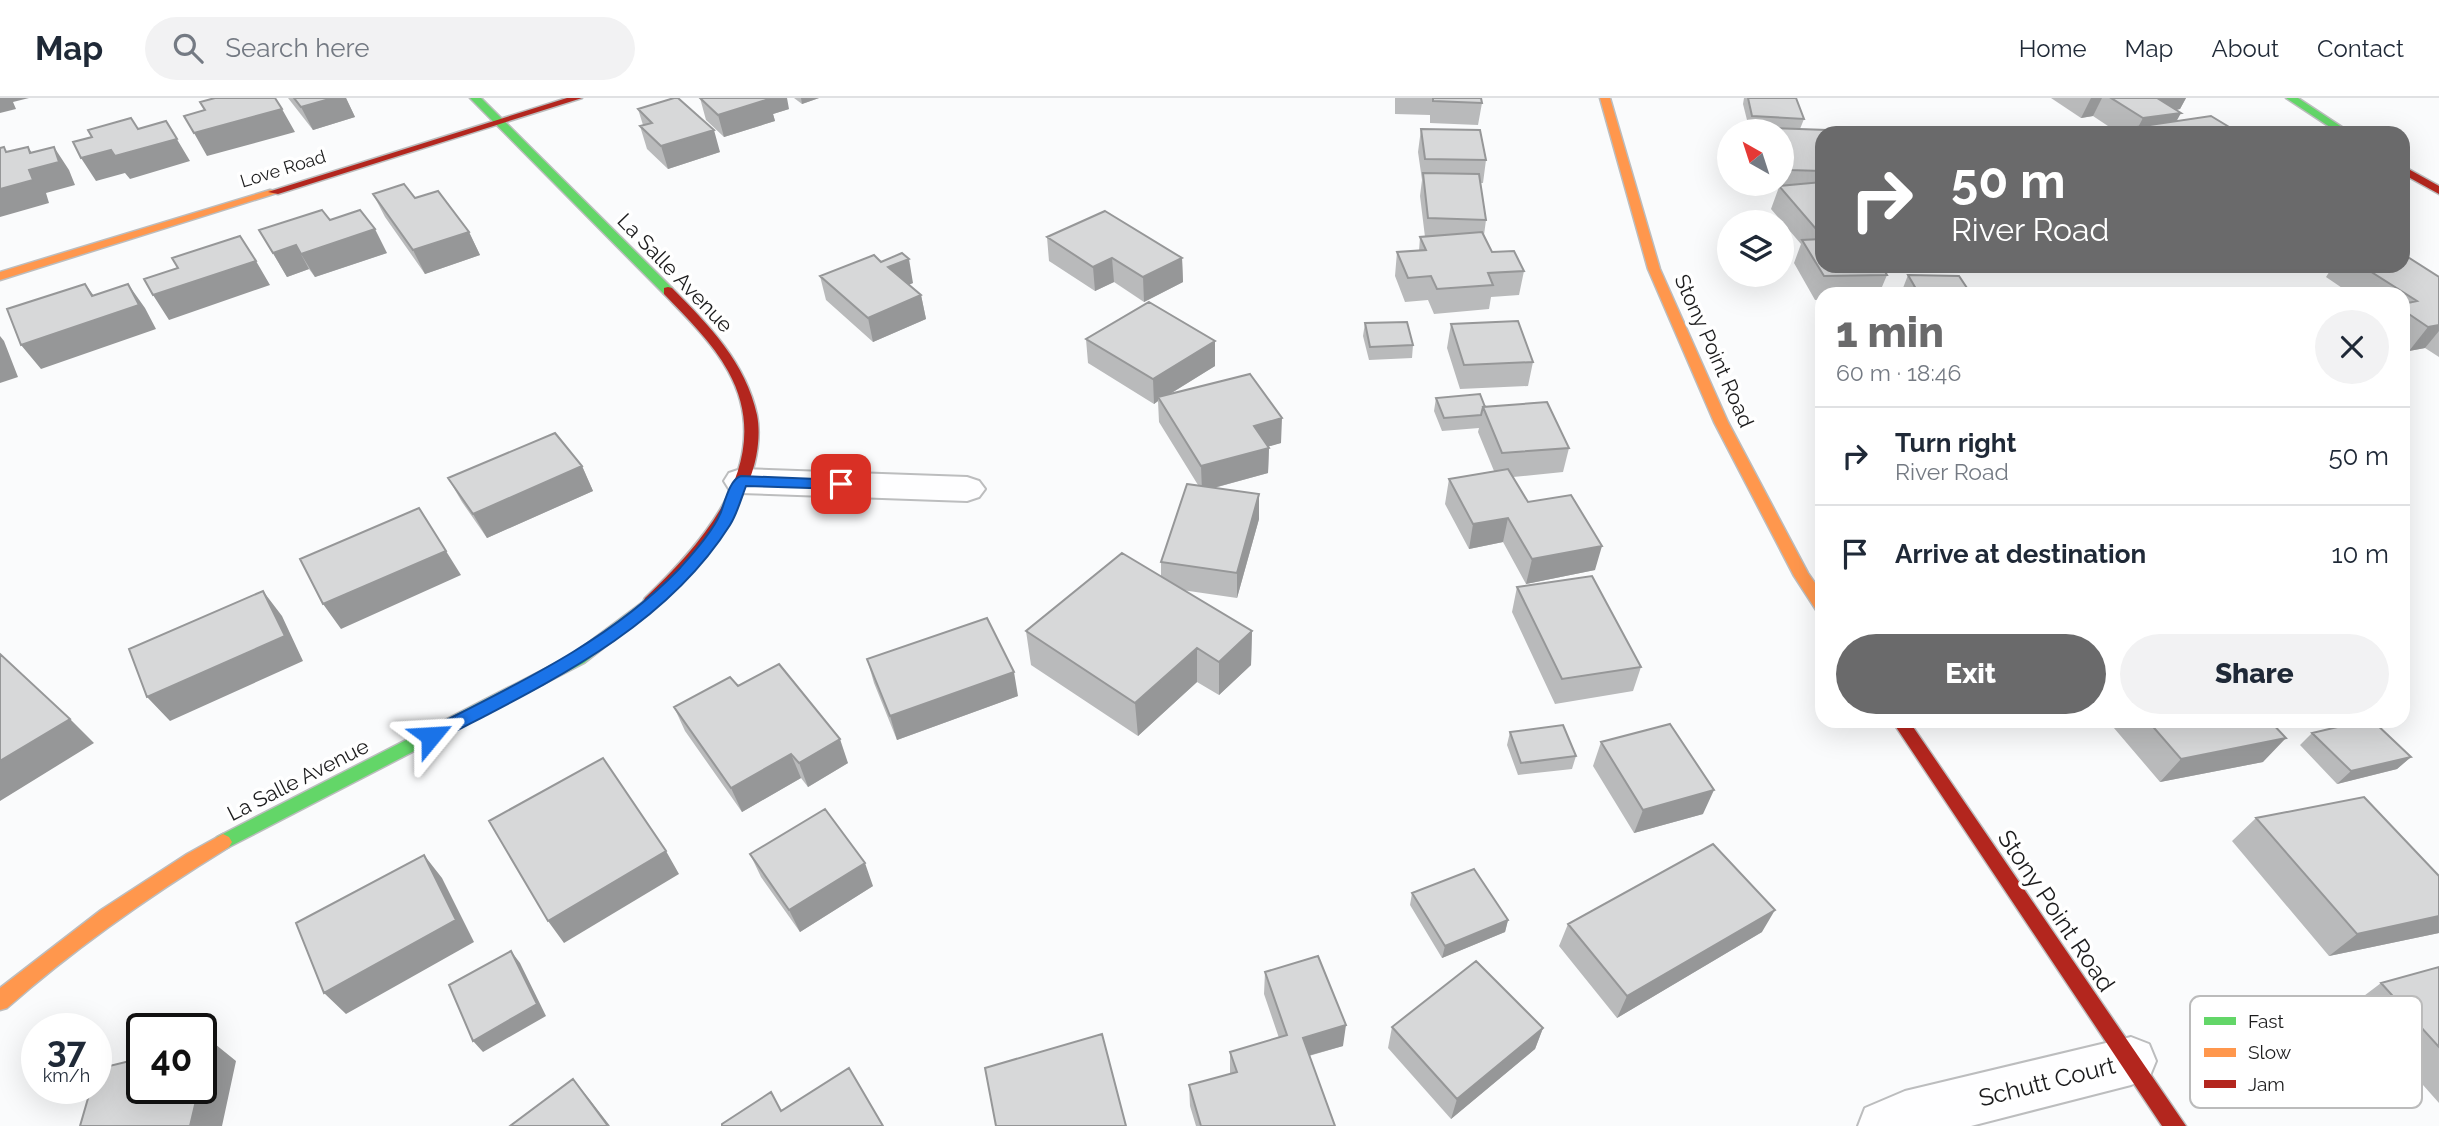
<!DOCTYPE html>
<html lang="en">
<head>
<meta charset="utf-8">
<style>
  :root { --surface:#fff; --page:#f2f2f3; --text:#1f2937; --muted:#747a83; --line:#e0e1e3; --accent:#6a6a6b }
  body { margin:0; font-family:Raleway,sans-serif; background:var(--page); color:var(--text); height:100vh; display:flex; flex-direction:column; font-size:26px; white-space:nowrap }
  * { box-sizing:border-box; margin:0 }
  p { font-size:23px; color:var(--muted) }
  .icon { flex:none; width:38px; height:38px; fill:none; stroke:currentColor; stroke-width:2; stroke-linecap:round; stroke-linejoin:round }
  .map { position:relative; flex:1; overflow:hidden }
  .drawer { position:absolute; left:1815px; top:189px; width:595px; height:441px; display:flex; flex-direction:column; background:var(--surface); border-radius:21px; box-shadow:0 7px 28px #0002 }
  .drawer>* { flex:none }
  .hud { position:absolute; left:1815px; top:28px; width:595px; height:147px; border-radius:21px; box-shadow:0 7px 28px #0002; background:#6a6a6b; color:#fff; overflow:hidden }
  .needle { width:46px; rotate:321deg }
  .buttons { position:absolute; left:1717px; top:21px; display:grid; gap:14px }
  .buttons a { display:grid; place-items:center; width:77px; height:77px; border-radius:50%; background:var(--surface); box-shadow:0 7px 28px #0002; font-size:35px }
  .speed { position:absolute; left:21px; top:915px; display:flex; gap:14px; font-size:35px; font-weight:700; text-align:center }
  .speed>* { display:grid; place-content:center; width:91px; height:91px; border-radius:50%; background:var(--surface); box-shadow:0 7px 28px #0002; line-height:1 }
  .speed small { font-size:18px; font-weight:400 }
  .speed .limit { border:4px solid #111; border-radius:10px; background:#fff; color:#111 }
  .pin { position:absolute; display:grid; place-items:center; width:60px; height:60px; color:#fff; margin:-30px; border-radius:14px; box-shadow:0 4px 10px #0006 }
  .me { position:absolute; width:77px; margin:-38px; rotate:63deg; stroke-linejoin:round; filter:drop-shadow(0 0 5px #0008) }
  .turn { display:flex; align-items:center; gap:24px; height:147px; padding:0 21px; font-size:32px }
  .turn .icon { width:91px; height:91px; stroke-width:2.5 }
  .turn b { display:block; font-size:49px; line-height:60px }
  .round { display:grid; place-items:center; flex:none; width:74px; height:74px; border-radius:37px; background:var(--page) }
  .overview { display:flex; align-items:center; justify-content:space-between; height:119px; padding:0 21px }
  h1 { font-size:42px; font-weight:800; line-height:52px; color:var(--accent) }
  .primary-button { display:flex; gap:14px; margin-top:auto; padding:14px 21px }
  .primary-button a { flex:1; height:80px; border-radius:42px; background:var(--accent); color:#fff; font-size:28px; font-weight:800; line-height:80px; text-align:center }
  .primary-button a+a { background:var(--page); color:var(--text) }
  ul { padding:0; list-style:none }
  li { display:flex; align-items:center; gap:21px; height:98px; padding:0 21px; border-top:2px solid var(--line) }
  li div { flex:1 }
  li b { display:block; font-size:26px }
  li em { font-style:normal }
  header { display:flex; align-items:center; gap:42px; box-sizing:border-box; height:98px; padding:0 35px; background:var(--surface); border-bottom:2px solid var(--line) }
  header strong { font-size:33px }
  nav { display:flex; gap:38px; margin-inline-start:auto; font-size:24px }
  .search { width:490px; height:63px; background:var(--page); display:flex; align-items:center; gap:18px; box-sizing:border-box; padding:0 24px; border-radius:38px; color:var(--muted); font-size:26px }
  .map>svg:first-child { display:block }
</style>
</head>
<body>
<header>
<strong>Map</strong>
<div class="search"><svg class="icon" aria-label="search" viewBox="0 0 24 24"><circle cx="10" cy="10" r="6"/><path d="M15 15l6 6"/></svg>Search here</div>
<nav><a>Home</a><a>Map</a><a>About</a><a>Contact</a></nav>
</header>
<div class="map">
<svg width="2439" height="1028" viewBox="0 0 2439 1028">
  <rect width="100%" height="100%" fill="#fafbfc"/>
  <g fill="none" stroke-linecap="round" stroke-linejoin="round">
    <g stroke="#bcbdbe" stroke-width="4">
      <path id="street" d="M 741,371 L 967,379 L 979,383 L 985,391 L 979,399 L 967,403 L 741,395 L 729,391 L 724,383 L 729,375 Z
        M 2131,939 L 2149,946 L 2156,963 L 2149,980 L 2131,987 L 1971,1028 L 1858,1028 L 1865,1010 L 1905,993 Z"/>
    </g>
    <g stroke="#bcbdbe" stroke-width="3">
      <path id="fast" d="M 470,0 L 481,0 L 672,190 L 672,196 L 664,196 Z
        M 2286,0 L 2298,0 L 2351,35 L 2339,35 Z
        M 651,498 L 657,500 L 659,504 L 657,508 L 584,565 L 229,749 L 223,752 L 217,749 L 214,744 L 217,739 L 572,557 Z"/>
    </g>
    <g stroke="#bcbdbe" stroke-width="3">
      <path id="slow" d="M 1600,0 L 1610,0 L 1660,171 L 1728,324 L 1808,475 L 1822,495 L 1822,514 L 1816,512 L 1794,478 L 1714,324 L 1648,171 Z
        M 270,92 L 280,94 L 0,182 L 0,174 Z
        M 223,736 L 229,739 L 232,744 L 229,749 C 151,797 76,849 7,910 L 0,912 L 0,890 L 101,812 L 187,756 Z"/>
    </g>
    <g stroke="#bcbdbe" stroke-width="3">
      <path id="jam" d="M 567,0 L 582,0 L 278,96 L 268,94 Z
        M 2403,68 L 2439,88 L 2439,96 L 2403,76 Z
        M 668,189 L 672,190 C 709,227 746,265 757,317 C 761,337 757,362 750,380 C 742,405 672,516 645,508 L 643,504 L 645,500 C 706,442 777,361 728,273 C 712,244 687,220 664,196 L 664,190 Z
        M 1892,623 L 1909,623 L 2186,1028 L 2162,1028 Z"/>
    </g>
    <use href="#street" fill="#fefeff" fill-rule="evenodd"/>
    <use href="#fast" fill="#63d668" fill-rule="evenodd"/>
    <use href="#slow" fill="#ff974d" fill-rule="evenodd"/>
    <use href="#jam" fill="#b3261e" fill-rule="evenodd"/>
  </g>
  <path fill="#b9babb" d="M 288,0 L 346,0 L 355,19 L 313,32 Z
    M 700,0 L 789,11 L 773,16 L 775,23 L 724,39 L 706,22 Z
    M 794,0 L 819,0 L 802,6 Z
    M 1395,0 L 1481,0 L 1482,5 L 1478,27 L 1430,25 L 1430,17 L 1395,16 Z
    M 1744,0 L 1796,0 L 1804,21 L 1800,31 L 1822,35 L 1822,168 L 1887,177 L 1879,196 L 1822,196 L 1822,202 L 1815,202 L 1794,165 L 1801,146 L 1771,111 L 1779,89 L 1778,86 L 1782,86 L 1782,33 L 1771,33 L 1771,31 L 1749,30 L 1743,6 Z
    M 2051,0 L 2186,0 L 2180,11 L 2177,12 L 2176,23 L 2239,35 L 2108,35 L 2109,33 L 2114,32 L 2093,18 L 2081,20 Z
    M 638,11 L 720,54 L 668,71 L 647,51 L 640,28 L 643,27 Z
    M 1421,31 L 1486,62 L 1483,85 L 1480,85 L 1486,122 L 1484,137 L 1492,154 L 1524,173 L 1519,197 L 1491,199 L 1489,211 L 1434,216 L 1428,202 L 1405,204 L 1395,178 L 1397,154 L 1419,153 L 1420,139 L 1425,139 L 1420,98 L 1422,82 L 1418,54 Z
    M 373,96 L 415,100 L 469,134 L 480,157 L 425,176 L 385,119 Z
    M 330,122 L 387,155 L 315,179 L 309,171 L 287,179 L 259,132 Z
    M 1047,139 L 1182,160 L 1183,184 L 1144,204 L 1114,184 L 1095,193 L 1049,163 Z
    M 881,164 L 913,185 L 908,187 L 921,197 L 926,221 L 873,244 L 826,202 L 820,178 Z
    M 2333,168 L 2403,168 L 2439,179 L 2439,259 L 2425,250 L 2409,253 L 2403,249 L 2403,196 L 2351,196 L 2326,179 Z
    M 1908,177 L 1971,196 L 1906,196 L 1903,190 Z
    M 1365,225 L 1413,247 L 1412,260 L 1369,262 L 1363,238 Z
    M 1451,226 L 1533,264 L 1528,288 L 1460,291 L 1447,250 Z
    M 1086,241 L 1215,268 L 1170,296 L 1281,345 L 1268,348 L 1269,350 L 1268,375 L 1214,390 L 1259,421 L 1237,500 L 1182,492 L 1252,533 L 1251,567 L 1219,597 L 1197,584 L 1138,638 L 1031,567 L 1026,533 L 1161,479 L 1161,464 L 1198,387 L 1159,324 L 1158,303 L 1154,306 L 1088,265 Z
    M 1436,300 L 1485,309 L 1569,350 L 1563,374 L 1513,379 L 1528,404 L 1595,472 L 1526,486 L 1503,444 L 1469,451 L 1445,406 L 1449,381 L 1494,373 L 1478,334 L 1479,330 L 1442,333 L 1434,313 Z
    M 582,368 L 593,393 L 487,440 L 462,404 L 448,380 Z
    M 1517,489 L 1641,569 L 1633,593 L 1555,606 L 1512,514 Z
    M 867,561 L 1018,598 L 897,642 L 874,585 Z
    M 738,588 L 848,665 L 808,689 L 801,680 L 742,714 L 685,633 L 674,609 Z
    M 2108,623 L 2270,623 L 2263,664 L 2160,684 Z
    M 1510,634 L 1576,658 L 1572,671 L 1518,677 L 1507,647 Z
    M 2312,635 L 2411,659 L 2397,671 L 2337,686 L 2300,647 Z
    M 1601,644 L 1703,716 L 1634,735 L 1593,668 Z
    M 2256,720 L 2439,778 L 2439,835 L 2329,858 L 2232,743 Z
    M 750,756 L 873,788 L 800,834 L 761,779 Z
    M 1412,795 L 1508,822 L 1505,834 L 1442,860 L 1410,807 Z
    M 1568,826 L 1762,834 L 1617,920 L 1559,848 Z
    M 2439,869 L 2439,1005 L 2352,907 L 2381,885 Z
    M 1265,874 L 1343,948 L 1309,958 L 1335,1028 L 1196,1028 L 1190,1008 L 1189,987 L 1230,976 L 1230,954 L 1279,940 L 1264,896 Z
    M 1392,929 L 1543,930 L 1535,951 L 1451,1021 L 1388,950 Z"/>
  <path fill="#969798" d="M 0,0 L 29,0 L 13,4 L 16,11 L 0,15 Z
    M 333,0 L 346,0 L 355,19 L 313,32 L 301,9 Z
    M 765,0 L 787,0 L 789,11 L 773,16 L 775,23 L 724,39 L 718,17 Z
    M 801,0 L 819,0 L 802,6 Z
    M 2091,0 L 2102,0 L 2093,18 L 2081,20 Z
    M 2147,0 L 2186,0 L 2180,11 L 2138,18 Z
    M 282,11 L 295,34 L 207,58 L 194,35 Z
    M 2181,15 L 2170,35 L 2135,35 L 2143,20 Z
    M 166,23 L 190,63 L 130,81 L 125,75 L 96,83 L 81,60 L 111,52 L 149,48 Z
    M 714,32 L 720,54 L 668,71 L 661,48 Z
    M 28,49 L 41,69 L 54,49 L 69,72 L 75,87 L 46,95 L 49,105 L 0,119 L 0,91 L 30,55 Z
    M 375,131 L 387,155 L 315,179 L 301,156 Z
    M 469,134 L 480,157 L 425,176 L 413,152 Z
    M 296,147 L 309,171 L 287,179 L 273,155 Z
    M 1112,160 L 1114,184 L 1095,193 L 1093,169 Z
    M 1182,160 L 1183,184 L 1144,204 L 1143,179 Z
    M 909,161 L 913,185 L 893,193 L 888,169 Z
    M 256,163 L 270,187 L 169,222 L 153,197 Z
    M 85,186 L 103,210 L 128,186 L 145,210 L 156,231 L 41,271 L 21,247 L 92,198 Z
    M 921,197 L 926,221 L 873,244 L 868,220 Z
    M 2439,227 L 2439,233 L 2425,250 L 2409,253 L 2428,229 Z
    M 0,238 L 4,243 L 18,279 L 0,285 Z
    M 1215,243 L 1215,268 L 1160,302 L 1158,299 L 1158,303 L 1154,306 L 1153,281 Z
    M 1282,320 L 1281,345 L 1253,353 L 1254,328 Z
    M 1269,350 L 1268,375 L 1202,393 L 1201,368 Z
    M 582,368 L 593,393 L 487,440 L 473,416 Z
    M 1259,396 L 1259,421 L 1237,500 L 1237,475 Z
    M 1508,420 L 1503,444 L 1469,451 L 1473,426 Z
    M 1602,448 L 1595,472 L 1526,486 L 1532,461 Z
    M 446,453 L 461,477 L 341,531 L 323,506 Z
    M 263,493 L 282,518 L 303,563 L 170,623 L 147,599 Z
    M 1252,533 L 1251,567 L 1219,597 L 1219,564 Z
    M 1197,550 L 1197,584 L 1138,638 L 1135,605 Z
    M 1014,574 L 1018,598 L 897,642 L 890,618 Z
    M 70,621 L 94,645 L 0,703 L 0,663 Z
    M 2286,640 L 2263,664 L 2160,684 L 2181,661 Z
    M 840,641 L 848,665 L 808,689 L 799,665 Z
    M 791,656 L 801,680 L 742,714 L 731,690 Z
    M 2411,659 L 2397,671 L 2337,686 L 2351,673 Z
    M 1714,692 L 1703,716 L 1634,735 L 1643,712 Z
    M 666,753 L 679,776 L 564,845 L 548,823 Z
    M 424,757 L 442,780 L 474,844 L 346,916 L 324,895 Z
    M 865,765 L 873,788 L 800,834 L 789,812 Z
    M 1775,812 L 1762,834 L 1617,920 L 1627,898 Z
    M 2439,818 L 2439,835 L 2329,858 L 2357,836 Z
    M 1508,822 L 1505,834 L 1442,860 L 1445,848 Z
    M 511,853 L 520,865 L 546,918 L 483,954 L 473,943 Z
    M 1346,927 L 1343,948 L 1300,960 L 1303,940 Z
    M 1543,930 L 1535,951 L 1451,1021 L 1457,1001 Z
    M 210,942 L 236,963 L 222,1028 L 190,1028 L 199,990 L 201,990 L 201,981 Z
    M 573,981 L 590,1002 L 610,1028 L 608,1028 Z"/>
  <path fill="#d7d8d9" stroke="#969798" stroke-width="2" d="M 215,0 L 275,0 L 282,11 L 194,35 L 184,18 L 205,12 L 200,4 Z
    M 294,0 L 333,0 L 301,9 Z
    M 674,0 L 678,0 L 714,32 L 661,48 L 640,28 L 652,25 L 638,11 Z
    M 700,0 L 768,0 L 769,1 L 718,17 Z
    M 1433,0 L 1481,0 L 1482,5 L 1433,3 Z
    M 1748,0 L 1796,0 L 1804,21 L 1752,18 Z
    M 2111,0 L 2157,0 L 2181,15 L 2143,20 Z
    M 2211,18 L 2239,35 L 2112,35 L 2109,33 Z
    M 131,20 L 138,31 L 166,23 L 177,41 L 115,58 L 111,52 L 81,60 L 73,44 L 92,39 L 88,32 Z
    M 1772,30 L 1827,32 L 1828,35 L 1822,35 L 1822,73 L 1789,72 L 1782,54 L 1782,33 L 1773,33 Z
    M 1421,31 L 1480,32 L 1486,62 L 1425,61 Z
    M 4,49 L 6,54 L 28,49 L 30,55 L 54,49 L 59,64 L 29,72 L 33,82 L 0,91 L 0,50 Z
    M 1423,75 L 1479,76 L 1486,122 L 1428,120 Z
    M 1822,84 L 1822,130 L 1816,131 L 1779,88 Z
    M 404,86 L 415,100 L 438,93 L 469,134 L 413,152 L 373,96 Z
    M 322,112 L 330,122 L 360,112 L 375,131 L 301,156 L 296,147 L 273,155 L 259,132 Z
    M 1105,113 L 1182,160 L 1143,179 L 1112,160 L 1093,169 L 1047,139 Z
    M 1482,134 L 1492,154 L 1514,153 L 1524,173 L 1488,175 L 1493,187 L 1437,191 L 1431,178 L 1408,180 L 1397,154 L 1426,152 L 1420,139 Z
    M 240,138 L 256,163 L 153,197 L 144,181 L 178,170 L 172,160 Z
    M 1822,141 L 1822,168 L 1882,168 L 1887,177 L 1824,178 L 1802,142 Z
    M 902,155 L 909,161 L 888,169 L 921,197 L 868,220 L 820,178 L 874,157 L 881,164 Z
    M 2403,156 L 2439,179 L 2439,227 L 2428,229 L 2403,212 L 2403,206 L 2417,203 L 2362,168 L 2403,168 Z
    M 1908,177 L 1959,178 L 1971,196 L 1919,196 Z
    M 85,186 L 92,198 L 128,186 L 139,207 L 21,247 L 7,211 Z
    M 1149,204 L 1215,243 L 1153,281 L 1086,241 Z
    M 1518,223 L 1533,264 L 1464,267 L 1451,226 Z
    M 1407,224 L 1413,247 L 1370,249 L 1365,225 Z
    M 1250,276 L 1282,320 L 1254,328 L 1269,350 L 1201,368 L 1158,299 Z
    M 1480,296 L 1485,309 L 1483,309 L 1481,317 L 1444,320 L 1436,300 Z
    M 1547,304 L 1569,350 L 1502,355 L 1483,309 Z
    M 555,335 L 582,368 L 473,416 L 448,380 Z
    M 1508,371 L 1528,404 L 1571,397 L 1602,448 L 1532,461 L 1508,420 L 1473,426 L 1449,381 Z
    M 1187,386 L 1259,396 L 1237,475 L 1161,464 Z
    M 419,410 L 446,453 L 323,506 L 300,461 Z
    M 1122,455 L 1252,533 L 1219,564 L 1197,550 L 1135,605 L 1026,533 Z
    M 1592,478 L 1641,569 L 1562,581 L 1517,489 Z
    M 263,493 L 285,538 L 147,599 L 129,551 Z
    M 987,520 L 1014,574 L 890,618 L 867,561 Z
    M 0,556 L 70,621 L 0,663 Z
    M 779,566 L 840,641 L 799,665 L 791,656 L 731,690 L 674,609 L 730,579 L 738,588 Z
    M 2148,623 L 2270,623 L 2286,640 L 2181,661 Z
    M 2363,623 L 2373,623 L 2411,659 L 2351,673 L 2312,635 Z
    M 1670,626 L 1714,692 L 1643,712 L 1601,644 Z
    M 1563,627 L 1576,658 L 1521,665 L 1510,634 Z
    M 603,660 L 666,753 L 548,823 L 489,723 Z
    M 2364,699 L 2439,778 L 2439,818 L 2357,836 L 2256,720 Z
    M 825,711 L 865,765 L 789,812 L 750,756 Z
    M 1713,746 L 1775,812 L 1627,898 L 1568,826 Z
    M 424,757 L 456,822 L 324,895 L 296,825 Z
    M 1474,771 L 1508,822 L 1445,848 L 1412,795 Z
    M 511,853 L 537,906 L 473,943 L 449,887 Z
    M 1318,858 L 1346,927 L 1303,940 L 1335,1028 L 1201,1028 L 1189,987 L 1237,974 L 1230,954 L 1287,937 L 1265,874 Z
    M 1476,863 L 1543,930 L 1457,1001 L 1392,929 Z
    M 2439,869 L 2439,949 L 2381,885 Z
    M 1102,936 L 1126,1028 L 996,1028 L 985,970 Z
    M 210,942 L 201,981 L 201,945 Z
    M 142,960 L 142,990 L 199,990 L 190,1028 L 80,1028 L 91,990 L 96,990 L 97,971 Z
    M 849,970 L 883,1028 L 722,1028 L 722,1026 L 771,994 L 781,1013 Z
    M 573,981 L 608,1028 L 510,1028 Z"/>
  <path fill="#1a73e8" stroke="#114b97" stroke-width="2" d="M 741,378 L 841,382 L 848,386 L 841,391 L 746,388 C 741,401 737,416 730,427 C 663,533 543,587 437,643 L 425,643 L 422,638 L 425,633 C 515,587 609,544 680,470 C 694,454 713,433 721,414 C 725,403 730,381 741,378 Z"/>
  <g text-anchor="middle" stroke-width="7" stroke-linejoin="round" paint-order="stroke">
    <g font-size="18" fill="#1c1c1d" stroke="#fff">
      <text transform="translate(283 71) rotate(-17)" y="6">Love Road</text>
    </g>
    <g font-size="21" fill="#1c1c1d" stroke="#fff">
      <text transform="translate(675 175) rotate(46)" y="7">La Salle Avenue</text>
      <text transform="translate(1714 253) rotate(66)" y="7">Stony Point Road</text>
      <text transform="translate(298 682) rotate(-27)" y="7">La Salle Avenue</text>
    </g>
    <g font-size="24" fill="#1c1c1d" stroke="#fff">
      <text transform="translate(2056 813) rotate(56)" y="8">Stony Point Road</text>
      <text transform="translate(2047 984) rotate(-14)" y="8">Schutt Court</text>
    </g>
  </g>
  <rect x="2190" y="898" width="232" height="112" rx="10" fill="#fff" stroke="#bbb" stroke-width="2"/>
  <rect x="2204" y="919" width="32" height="8" fill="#63d668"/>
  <rect x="2204" y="950" width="32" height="9" fill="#ff974d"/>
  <rect x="2204" y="982" width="32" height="8" fill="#b3261e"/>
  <g font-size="19" fill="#1c1c1d">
    <text x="2248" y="930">Fast</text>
    <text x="2248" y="961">Slow</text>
    <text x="2248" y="993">Jam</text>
  </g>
</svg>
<div class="buttons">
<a><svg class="needle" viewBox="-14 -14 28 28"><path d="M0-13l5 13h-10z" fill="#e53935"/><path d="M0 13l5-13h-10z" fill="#747a83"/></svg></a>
<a><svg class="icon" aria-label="layers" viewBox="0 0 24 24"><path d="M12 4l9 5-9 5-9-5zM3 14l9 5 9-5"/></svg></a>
</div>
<div class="speed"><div>37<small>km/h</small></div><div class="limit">40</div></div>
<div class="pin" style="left:841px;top:386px;background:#d93025"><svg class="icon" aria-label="arrive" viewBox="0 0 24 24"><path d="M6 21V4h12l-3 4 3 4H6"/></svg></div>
<svg class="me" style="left:431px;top:638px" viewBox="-20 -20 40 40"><path d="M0-17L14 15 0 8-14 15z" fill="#1a73e8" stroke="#fff" stroke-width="4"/></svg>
<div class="hud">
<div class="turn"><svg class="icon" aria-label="right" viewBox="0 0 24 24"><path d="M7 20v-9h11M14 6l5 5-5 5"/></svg><div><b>50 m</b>River Road</div></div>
</div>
<section class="drawer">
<div class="overview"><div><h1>1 min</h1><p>60 m · 18:46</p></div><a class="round"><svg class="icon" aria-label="close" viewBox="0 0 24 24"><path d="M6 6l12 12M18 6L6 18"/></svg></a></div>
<ul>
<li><svg class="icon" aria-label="right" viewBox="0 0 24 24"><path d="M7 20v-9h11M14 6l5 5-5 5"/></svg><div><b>Turn right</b><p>River Road</p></div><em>50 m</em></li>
<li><svg class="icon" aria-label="arrive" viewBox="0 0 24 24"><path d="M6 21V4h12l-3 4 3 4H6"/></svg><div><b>Arrive at destination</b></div><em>10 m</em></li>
</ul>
<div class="primary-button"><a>Exit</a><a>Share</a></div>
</section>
</div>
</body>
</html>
